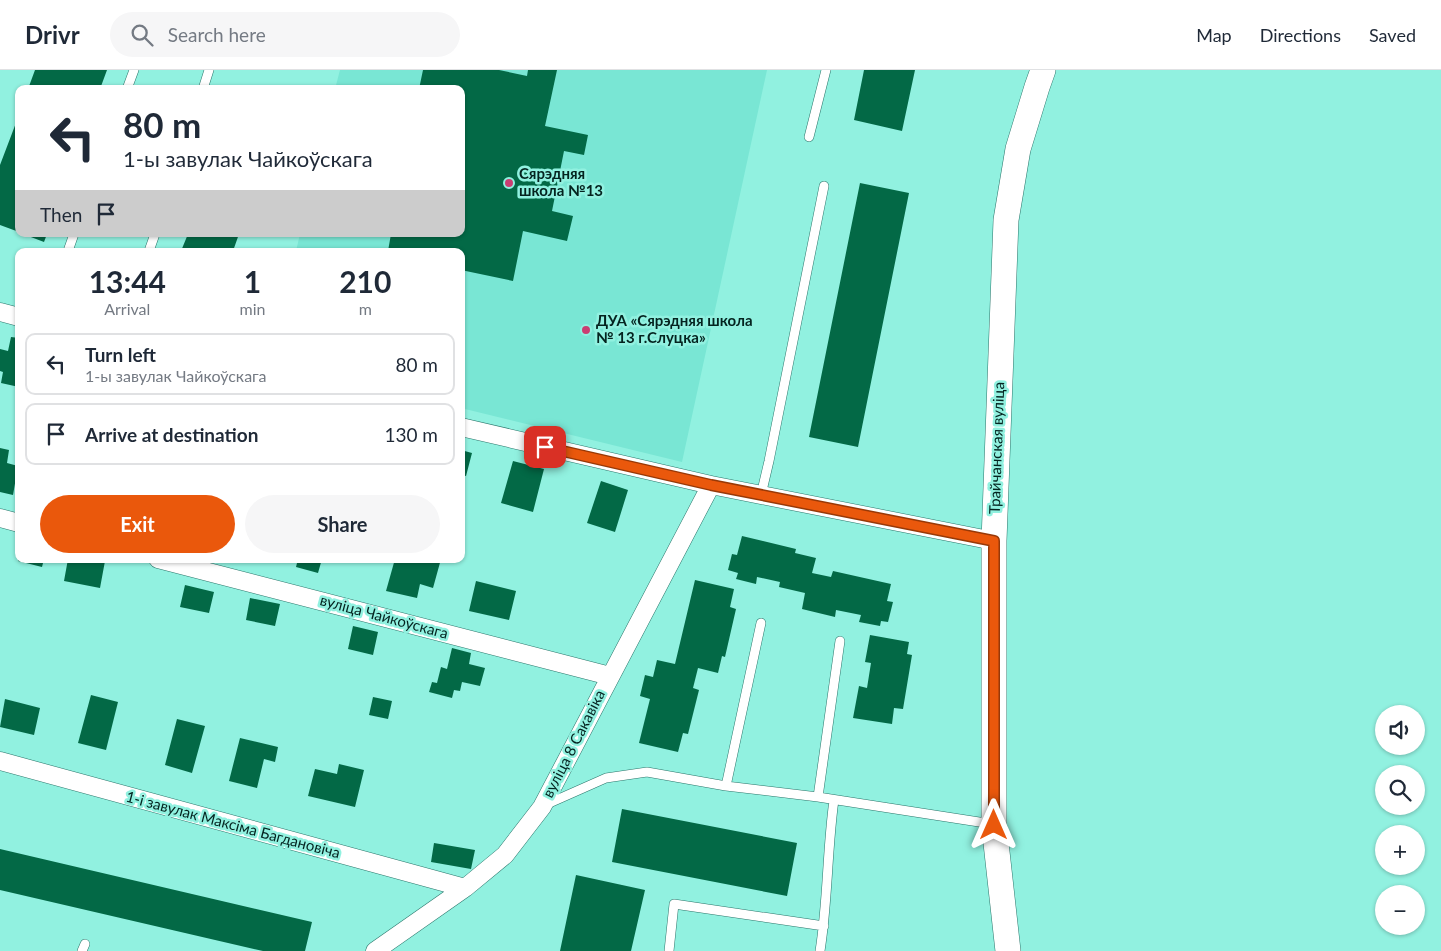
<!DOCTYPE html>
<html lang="en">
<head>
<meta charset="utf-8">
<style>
  :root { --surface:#fff; --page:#f6f6f7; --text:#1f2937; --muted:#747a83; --line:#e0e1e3; --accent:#ea580c }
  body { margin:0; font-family:Lato,sans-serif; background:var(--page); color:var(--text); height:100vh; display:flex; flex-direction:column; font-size:19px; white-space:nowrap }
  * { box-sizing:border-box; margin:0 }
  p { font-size:16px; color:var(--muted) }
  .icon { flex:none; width:28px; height:28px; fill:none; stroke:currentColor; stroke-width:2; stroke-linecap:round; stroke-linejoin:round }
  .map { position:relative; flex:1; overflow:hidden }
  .side { position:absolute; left:15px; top:178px; width:450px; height:315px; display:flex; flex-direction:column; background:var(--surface); border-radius:10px; box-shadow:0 1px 4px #0004 }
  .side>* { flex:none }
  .hud { position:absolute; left:15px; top:15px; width:450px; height:152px; border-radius:10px; box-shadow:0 1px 4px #0004; background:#fff; color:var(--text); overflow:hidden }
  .controls { position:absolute; left:1375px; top:635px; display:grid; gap:10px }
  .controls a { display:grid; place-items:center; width:50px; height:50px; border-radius:50%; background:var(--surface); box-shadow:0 1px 4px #0004; font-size:25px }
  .pin { position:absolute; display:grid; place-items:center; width:42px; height:42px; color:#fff; margin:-21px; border-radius:10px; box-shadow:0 2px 8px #0006 }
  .me { position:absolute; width:55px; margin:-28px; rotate:0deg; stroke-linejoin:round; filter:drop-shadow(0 0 4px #0008) }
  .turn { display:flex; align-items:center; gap:18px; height:105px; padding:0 25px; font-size:22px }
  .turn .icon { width:65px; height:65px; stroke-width:2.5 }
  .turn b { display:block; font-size:35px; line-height:42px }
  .then { display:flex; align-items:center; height:48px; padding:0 25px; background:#0003; gap:10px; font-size:19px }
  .eta { display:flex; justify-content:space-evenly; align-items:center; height:85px; text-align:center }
  .eta b { font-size:30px; font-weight:700; line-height:35px }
  .primary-button { display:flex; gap:10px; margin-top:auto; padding:10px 25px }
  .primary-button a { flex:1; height:58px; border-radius:30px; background:var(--accent); color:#fff; font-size:20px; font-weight:700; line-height:58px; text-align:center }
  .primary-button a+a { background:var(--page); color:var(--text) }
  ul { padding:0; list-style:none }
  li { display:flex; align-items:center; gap:15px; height:62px; margin:0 10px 8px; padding:0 15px; border:2px solid var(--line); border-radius:10px }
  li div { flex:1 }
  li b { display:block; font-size:19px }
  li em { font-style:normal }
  header { display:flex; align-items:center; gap:30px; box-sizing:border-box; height:70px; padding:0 25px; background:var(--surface); border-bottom:1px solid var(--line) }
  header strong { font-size:24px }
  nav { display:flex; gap:28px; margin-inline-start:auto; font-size:18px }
  .search { width:350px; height:45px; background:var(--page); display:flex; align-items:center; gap:12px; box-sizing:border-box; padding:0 18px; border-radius:28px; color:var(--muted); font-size:19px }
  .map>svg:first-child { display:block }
</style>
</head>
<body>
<header>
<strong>Drivr</strong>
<div class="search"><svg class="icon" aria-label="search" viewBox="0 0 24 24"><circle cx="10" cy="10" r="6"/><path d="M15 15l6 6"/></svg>Search here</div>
<nav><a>Map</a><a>Directions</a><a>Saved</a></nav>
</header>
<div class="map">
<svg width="1441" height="881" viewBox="0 0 1441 881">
  <rect width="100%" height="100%" fill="#91f1e0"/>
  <path fill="#79e6d4" d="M 340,0 L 767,0 L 682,392 L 461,338 L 461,181 L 296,181 L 300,164 L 461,164 L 461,19 L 335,19 Z"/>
  <path fill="#036946" d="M 35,0 L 107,0 L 100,19 L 28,19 Z
    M 423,0 L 499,0 L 527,6 L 528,0 L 557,0 L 545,56 L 588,65 L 584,85 L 564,81 L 552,141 L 573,146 L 567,171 L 523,161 L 513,211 L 461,200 L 461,181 L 388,181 L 391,164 L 461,164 L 461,19 L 419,19 Z
    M 864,0 L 915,0 L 902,61 L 854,50 Z
    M 19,45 L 19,162 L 0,155 L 0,95 Z
    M 860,113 L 909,123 L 858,377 L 809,367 Z
    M 23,164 L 47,164 L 44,172 Z
    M 188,164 L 239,164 L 233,181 L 181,181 Z
    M 11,267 L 19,268 L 19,317 L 1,313 L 3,302 L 0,301 L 0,279 L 8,281 Z
    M 0,378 L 9,380 L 7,393 L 18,396 L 13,425 L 0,422 Z
    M 461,380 L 472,383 L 466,406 L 461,405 Z
    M 513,391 L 544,399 L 533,442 L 501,433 Z
    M 601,411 L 628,420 L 615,462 L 587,453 Z
    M 742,466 L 796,479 L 795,483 L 816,488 L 812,503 L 831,507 L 833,501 L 891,514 L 887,531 L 893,532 L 888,552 L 881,551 L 880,556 L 859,552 L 861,545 L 836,540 L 835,547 L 802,539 L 805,523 L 779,517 L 780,512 L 757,507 L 756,514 L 736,509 L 738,503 L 728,500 L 732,484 L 737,485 Z
    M 19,489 L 44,489 L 42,497 L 18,491 Z
    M 68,489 L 93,489 L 105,491 L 100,518 L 64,511 Z
    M 298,489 L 322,489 L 318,503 L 296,497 Z
    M 395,489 L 441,489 L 433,518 L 420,514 L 417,528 L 386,521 Z
    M 695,510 L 734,519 L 730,537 L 736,539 L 725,587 L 722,586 L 718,603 L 698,598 L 693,618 L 699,620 L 688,664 L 683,663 L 678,682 L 639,673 L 650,629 L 640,626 L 645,605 L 653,607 L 657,590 L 675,594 Z
    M 476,511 L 516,521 L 509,550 L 469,541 Z
    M 185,515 L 214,522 L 209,543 L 180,537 Z
    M 250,528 L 280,534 L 275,556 L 246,550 Z
    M 353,556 L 378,562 L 373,585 L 348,579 Z
    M 870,565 L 909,572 L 907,584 L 912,585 L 903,639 L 894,638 L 892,654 L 853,648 L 859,616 L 867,618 L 871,593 L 865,592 Z
    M 452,578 L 471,583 L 469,594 L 485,598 L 480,616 L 462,612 L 460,621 L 454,620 L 452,628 L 429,622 L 432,612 L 437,613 L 441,597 L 447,599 Z
    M 91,625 L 118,632 L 106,680 L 78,673 Z
    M 373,627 L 392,631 L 388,649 L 369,645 Z
    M 5,629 L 40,638 L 34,665 L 0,657 Z
    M 177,649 L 205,656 L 192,703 L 165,695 Z
    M 240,668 L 278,677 L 275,692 L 264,689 L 257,718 L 229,711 Z
    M 339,694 L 364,700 L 355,737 L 308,726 L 315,699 L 337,704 Z
    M 622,739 L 797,773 L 787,826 L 612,792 Z
    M 434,773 L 475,780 L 471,799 L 431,792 Z
    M 0,779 L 312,852 L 305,881 L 263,881 L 0,820 Z
    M 576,805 L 645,820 L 631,881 L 560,881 Z"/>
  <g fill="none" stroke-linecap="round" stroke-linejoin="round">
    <g stroke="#2b766b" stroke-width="10">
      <path id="lane" d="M 127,19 L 134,0
        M 203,19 L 209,0
        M 809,67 L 826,0
        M 68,181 L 74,164
        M 149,181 L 155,164
        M 761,425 L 769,391 L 824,116
        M 726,716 L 761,553
        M 818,727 L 840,571
        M 545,735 L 606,708 L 647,702 L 726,716 L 818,727 L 992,754
        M 82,881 L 85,874
        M 669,881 L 674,834 L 824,856
        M 820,881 C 828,831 827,780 834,730"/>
    </g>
    <g stroke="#2b766b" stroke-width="19">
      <path id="street" d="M 0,242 L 19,247
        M 461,357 L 711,415 L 994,471
        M 0,448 L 19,453
        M 158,489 L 610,606
        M 0,691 L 465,818
        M 375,881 L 465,818 L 505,785 L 542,737 L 711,415"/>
    </g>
    <g stroke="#2b766b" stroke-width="26">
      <path id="secondary" d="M 1008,881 L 994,755 L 994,471 L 1006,150 L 1018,79 L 1037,17 L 1043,0"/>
    </g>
    <use href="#lane" stroke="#fff" stroke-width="9"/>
    <use href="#street" stroke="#fff" stroke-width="18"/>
    <use href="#secondary" stroke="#fff" stroke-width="25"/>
  </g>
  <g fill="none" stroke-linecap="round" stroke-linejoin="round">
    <g stroke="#983908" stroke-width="12">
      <path id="route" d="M 545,377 L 711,415 L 994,471 L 994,755"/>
    </g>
    <use href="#route" stroke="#ea580c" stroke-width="9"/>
  </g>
  <g fill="#ca3e72" stroke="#91f1e0" stroke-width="2">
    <circle cx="509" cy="113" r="5"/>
    <circle cx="586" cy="260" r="5"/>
  </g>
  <g text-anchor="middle" stroke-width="5" stroke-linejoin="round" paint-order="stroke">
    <g font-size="15" font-weight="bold" fill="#04231f" stroke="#91f1e0" text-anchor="start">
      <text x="519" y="109">Сярэдняя<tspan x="519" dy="17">школа №13</tspan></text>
      <text x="596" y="256">ДУА «Сярэдняя школа<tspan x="596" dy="17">№ 13 г.Слуцка»</tspan></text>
    </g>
    <g font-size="15" fill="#04231f" stroke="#91f1e0">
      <text transform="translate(997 378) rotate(-88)" y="5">Трайчанская вуліца</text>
      <text transform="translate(384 547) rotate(15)" y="5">вуліца Чайкоўскага</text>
      <text transform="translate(574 674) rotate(-63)" y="5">вуліца 8 Сакавіка</text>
      <text transform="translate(233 755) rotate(15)" y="5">1-і завулак Максіма Багдановіча</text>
    </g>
  </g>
</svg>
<div class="controls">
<a><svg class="icon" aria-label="sound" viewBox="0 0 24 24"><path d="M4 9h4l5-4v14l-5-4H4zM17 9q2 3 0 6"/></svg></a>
<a><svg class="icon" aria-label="search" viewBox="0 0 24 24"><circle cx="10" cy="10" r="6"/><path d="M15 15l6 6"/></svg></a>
<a>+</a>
<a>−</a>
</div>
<div class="pin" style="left:545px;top:377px;background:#d93025"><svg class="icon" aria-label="arrive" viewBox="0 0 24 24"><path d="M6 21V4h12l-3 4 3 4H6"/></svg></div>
<svg class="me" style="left:994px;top:755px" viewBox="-20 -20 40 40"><path d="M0-17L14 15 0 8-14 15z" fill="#ea580c" stroke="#fff" stroke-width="4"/></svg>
<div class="hud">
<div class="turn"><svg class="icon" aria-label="left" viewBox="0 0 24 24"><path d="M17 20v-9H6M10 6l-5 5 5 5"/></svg><div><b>80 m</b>1-ы завулак Чайкоўскага</div></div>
<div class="then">Then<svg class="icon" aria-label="arrive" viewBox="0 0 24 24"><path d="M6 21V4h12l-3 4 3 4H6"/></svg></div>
</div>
<section class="side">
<div class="eta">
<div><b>13:44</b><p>Arrival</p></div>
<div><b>1</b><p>min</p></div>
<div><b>210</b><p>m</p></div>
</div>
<ul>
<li><svg class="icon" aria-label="left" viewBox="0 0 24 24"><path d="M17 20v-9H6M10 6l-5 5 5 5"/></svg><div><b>Turn left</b><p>1-ы завулак Чайкоўскага</p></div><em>80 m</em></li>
<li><svg class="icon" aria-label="arrive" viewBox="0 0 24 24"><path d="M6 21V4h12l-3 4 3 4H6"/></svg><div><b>Arrive at destination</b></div><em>130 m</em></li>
</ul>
<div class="primary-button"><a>Exit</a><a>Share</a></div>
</section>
</div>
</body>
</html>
